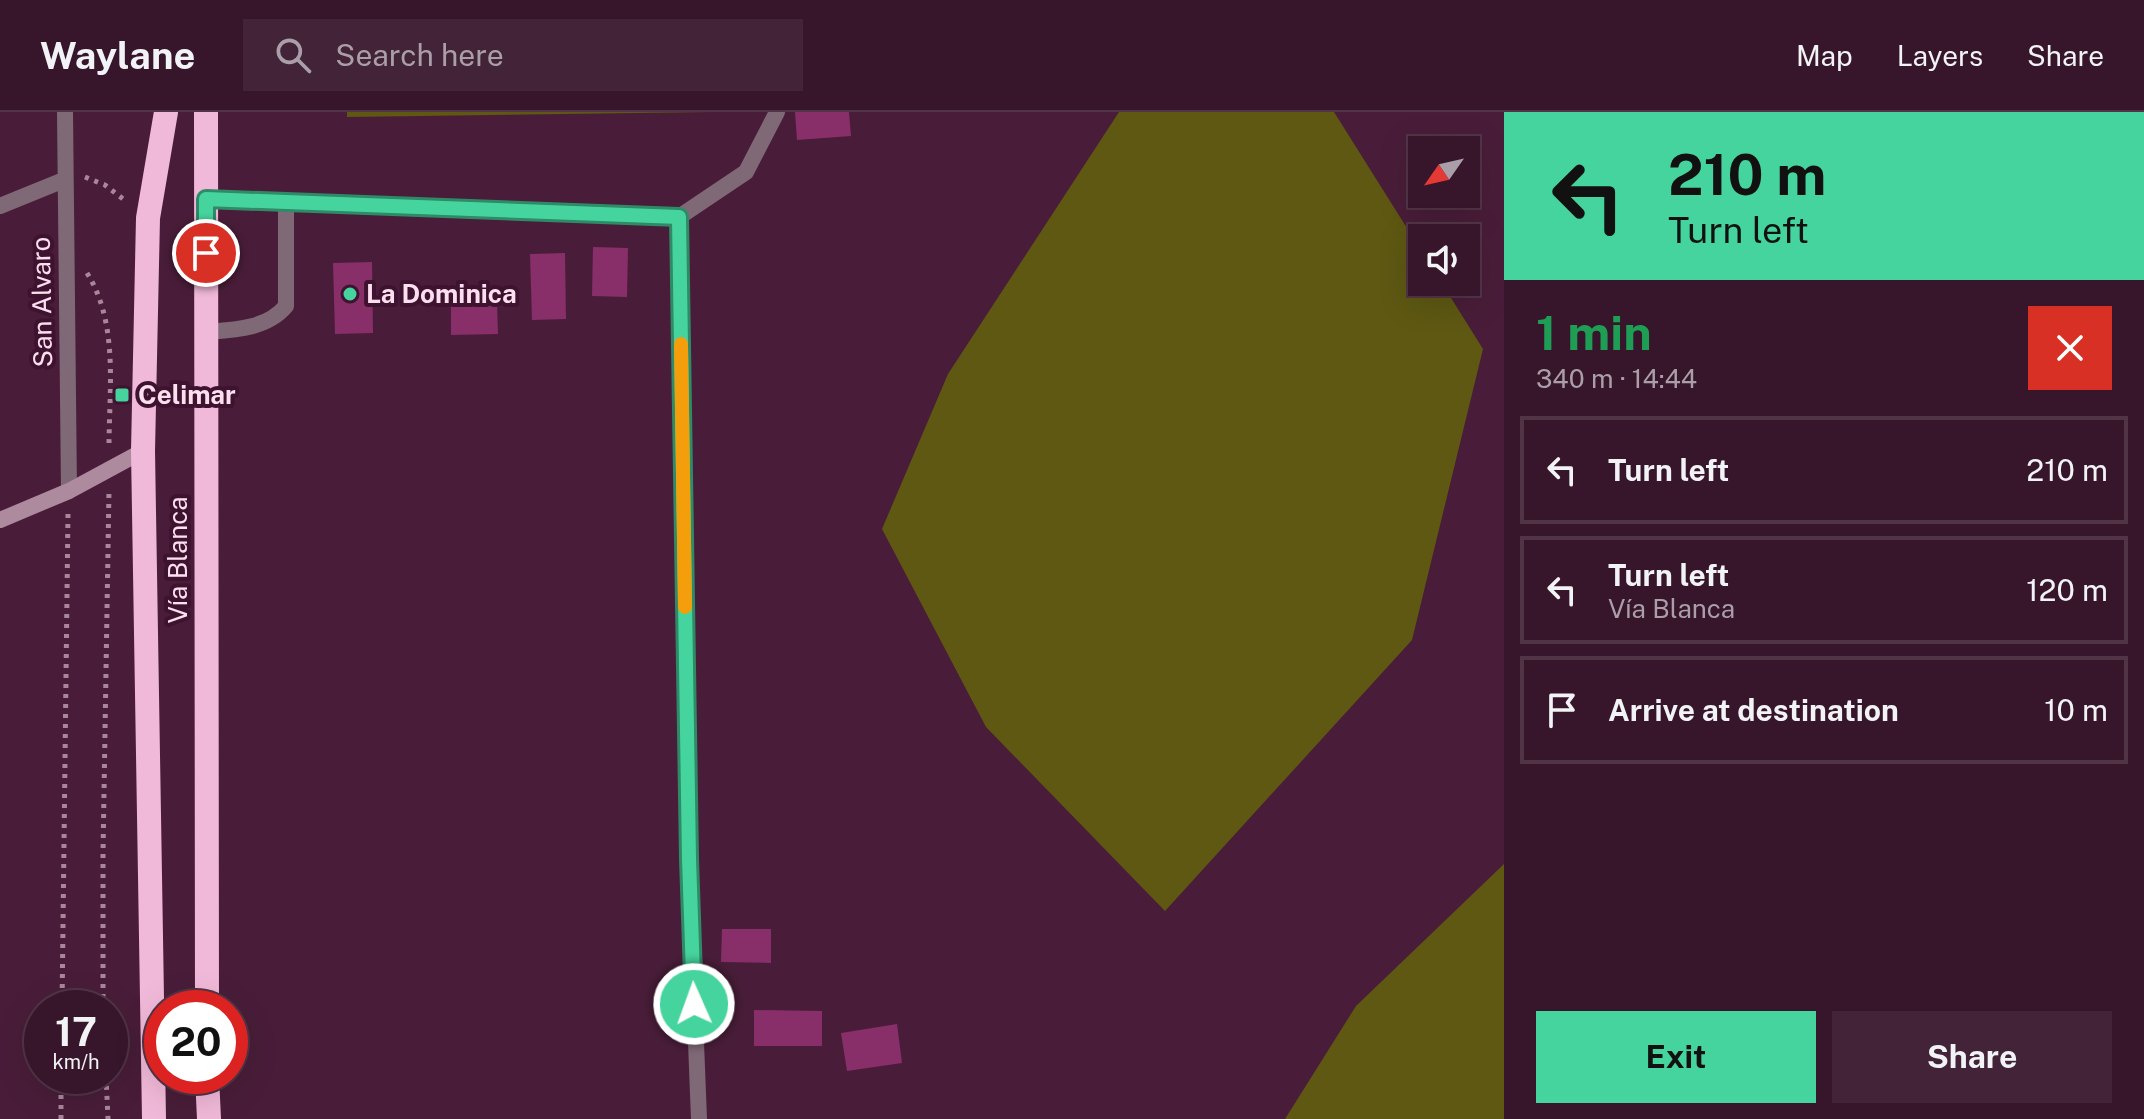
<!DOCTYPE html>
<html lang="en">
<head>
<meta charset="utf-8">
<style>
  :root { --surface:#37162b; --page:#422337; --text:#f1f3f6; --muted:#aa9fa9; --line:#513547; --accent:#46d49e }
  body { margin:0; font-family:"Public Sans",sans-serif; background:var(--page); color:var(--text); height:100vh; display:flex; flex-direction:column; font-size:30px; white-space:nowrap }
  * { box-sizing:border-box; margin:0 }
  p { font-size:26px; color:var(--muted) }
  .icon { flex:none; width:44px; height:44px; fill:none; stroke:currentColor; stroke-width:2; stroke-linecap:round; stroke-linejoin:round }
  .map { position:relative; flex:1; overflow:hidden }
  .sheet { display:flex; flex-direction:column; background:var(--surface); width:640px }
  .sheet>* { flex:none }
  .guide { background:#46d49e; color:#111; overflow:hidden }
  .needle { width:52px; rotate:236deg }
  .fabs { position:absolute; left:1408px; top:24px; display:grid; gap:16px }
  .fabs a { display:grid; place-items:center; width:72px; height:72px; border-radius:0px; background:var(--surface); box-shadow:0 8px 32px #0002,0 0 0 2px var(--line); font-size:40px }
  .speed { position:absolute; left:24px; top:878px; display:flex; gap:16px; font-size:40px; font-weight:700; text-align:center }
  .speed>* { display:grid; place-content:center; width:104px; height:104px; border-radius:50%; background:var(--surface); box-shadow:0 8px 32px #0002,0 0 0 2px var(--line); line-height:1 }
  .speed small { font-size:20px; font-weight:400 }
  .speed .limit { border:12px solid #d22; background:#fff; color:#111 }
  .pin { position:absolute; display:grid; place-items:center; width:68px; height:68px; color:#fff; margin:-34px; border:4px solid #fff; border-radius:50%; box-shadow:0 2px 8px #0007 }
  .me { position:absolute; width:88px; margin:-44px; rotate:358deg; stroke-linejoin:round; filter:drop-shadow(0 0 6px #0008) }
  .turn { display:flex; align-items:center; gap:28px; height:168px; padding:0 32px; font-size:36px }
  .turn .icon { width:104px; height:104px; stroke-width:2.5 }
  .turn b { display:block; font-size:56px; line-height:68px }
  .round { display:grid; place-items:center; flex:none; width:84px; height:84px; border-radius:0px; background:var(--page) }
  .overview { display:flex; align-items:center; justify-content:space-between; height:136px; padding:0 32px }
  h1 { font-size:48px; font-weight:700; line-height:60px; color:#1e9e55 }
  .action { display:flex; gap:16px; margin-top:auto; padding:16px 32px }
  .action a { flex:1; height:92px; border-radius:0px; background:var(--accent); color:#111; font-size:32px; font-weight:700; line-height:92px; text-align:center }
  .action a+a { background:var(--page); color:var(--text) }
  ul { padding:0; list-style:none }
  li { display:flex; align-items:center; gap:24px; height:108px; margin:0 16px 12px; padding:0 16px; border:4px solid var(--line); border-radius:0px }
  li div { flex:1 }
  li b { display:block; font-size:30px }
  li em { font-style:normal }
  header { display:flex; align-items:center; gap:48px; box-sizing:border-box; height:112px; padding:0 40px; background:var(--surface); border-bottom:2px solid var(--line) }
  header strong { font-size:38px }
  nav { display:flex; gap:44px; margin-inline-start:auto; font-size:28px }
  .search { width:560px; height:72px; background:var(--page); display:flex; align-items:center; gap:20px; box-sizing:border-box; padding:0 28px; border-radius:0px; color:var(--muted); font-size:30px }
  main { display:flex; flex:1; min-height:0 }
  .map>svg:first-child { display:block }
</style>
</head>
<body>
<header>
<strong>Waylane</strong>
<div class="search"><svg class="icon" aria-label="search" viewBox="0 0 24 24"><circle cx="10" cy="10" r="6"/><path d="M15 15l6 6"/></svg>Search here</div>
<nav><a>Map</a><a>Layers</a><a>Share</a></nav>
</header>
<main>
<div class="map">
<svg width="1504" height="1007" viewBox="0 0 1504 1007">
  <rect width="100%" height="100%" fill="#491d39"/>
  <path fill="#5e5813" d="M 347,0 L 711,0 L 347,5 Z
    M 1119,0 L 1334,0 L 1422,140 L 1422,170 L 1441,170 L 1483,237 L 1412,528 L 1165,799 L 986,615 L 882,417 L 948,262 Z
    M 1504,752 L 1504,1007 L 1285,1007 L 1356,894 Z"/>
  <path fill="#882e69" d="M 795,0 L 849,0 L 851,24 L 797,28 Z
    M 593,135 L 628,136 L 627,185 L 592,184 Z
    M 565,141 L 566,207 L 532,208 L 530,142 Z
    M 372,150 L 373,221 L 335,222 L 333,151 Z
    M 497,190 L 498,222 L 451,223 L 451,191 Z
    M 722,817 L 771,817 L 771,851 L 721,850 Z
    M 754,898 L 822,899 L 822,934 L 754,934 Z
    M 897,912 L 902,951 L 847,959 L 841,921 Z"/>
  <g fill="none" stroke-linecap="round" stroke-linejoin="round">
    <path stroke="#aa869c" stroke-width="5" stroke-dasharray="4 6" stroke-linecap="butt" d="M 85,65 L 105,73 L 127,90
      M 87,161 C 119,212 109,278 109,335
      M 62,896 L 68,400
      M 103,896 L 103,742 L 109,377
      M 106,964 L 108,1007
      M 61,1007 L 61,964"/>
    <path stroke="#806976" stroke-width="16" d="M 206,87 L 679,105 L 690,778 L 699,1007
      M 679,105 L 746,60 L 777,0
      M 206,220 C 234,218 267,217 286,194 L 286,92"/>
    <path stroke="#806976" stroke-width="16" d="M 65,0 L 69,379
      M 0,94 L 64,68"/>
    <path stroke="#ae8a9e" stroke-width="16" d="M 0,408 L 69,379 L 143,339"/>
    <path stroke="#f1b9d9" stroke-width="24" d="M 206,0 L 207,896
      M 207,964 L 209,1007
      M 154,1007 L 143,339 L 148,106 L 166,0"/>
  </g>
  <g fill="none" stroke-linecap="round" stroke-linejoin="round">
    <g stroke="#2e8a67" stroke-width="20">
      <path id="route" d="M 206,141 L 206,87 L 679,105 L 689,747 L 694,892"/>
    </g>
    <use href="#route" stroke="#46d49e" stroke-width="14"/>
    <path stroke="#f59e0b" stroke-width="14" d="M 681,232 L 685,495"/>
  </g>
  <g fill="#46d49e" stroke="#3e132f" stroke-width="3">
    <circle cx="350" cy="182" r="8"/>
    <rect x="114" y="275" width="16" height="16" rx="4"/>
  </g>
  <g text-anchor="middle" stroke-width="8" stroke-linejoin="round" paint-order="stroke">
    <g font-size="26" font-weight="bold" fill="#fddfef" stroke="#3e132f" text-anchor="start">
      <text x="366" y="191">La Dominica</text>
      <text x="138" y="292">Celimar</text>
    </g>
    <g font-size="26" fill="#fddfef" stroke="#3e132f">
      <text transform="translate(42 190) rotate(-91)" y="9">San Alvaro</text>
      <text transform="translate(178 448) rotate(-90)" y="9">Vía Blanca</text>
    </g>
  </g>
</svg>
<div class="fabs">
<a><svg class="needle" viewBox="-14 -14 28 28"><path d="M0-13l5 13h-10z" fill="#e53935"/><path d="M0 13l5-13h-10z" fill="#aa9fa9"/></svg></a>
<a><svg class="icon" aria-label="sound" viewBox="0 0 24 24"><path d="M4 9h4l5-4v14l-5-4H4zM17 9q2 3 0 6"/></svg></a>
</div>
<div class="speed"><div>17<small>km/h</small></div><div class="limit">20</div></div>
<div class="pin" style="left:206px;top:141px;background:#d93025"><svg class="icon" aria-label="arrive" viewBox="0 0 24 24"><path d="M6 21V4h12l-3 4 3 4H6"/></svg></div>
<svg class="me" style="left:694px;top:892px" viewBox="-20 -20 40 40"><circle r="17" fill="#46d49e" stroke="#fff" stroke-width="3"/><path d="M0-11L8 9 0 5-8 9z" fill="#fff"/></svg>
</div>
<section class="sheet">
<div class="guide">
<div class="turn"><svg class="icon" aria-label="left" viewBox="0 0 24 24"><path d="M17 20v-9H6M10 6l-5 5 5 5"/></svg><div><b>210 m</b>Turn left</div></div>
</div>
<div class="overview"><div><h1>1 min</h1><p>340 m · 14:44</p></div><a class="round" style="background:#d93025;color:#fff"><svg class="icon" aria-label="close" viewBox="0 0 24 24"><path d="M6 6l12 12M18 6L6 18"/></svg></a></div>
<ul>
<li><svg class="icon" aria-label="left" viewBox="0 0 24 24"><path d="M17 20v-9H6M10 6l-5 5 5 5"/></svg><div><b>Turn left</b></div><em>210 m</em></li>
<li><svg class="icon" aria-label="left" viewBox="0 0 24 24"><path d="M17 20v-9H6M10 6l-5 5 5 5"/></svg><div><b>Turn left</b><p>Vía Blanca</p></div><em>120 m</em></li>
<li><svg class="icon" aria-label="arrive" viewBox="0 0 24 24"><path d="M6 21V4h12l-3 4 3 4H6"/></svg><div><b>Arrive at destination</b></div><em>10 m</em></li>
</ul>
<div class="action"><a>Exit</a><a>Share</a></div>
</section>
</main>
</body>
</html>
